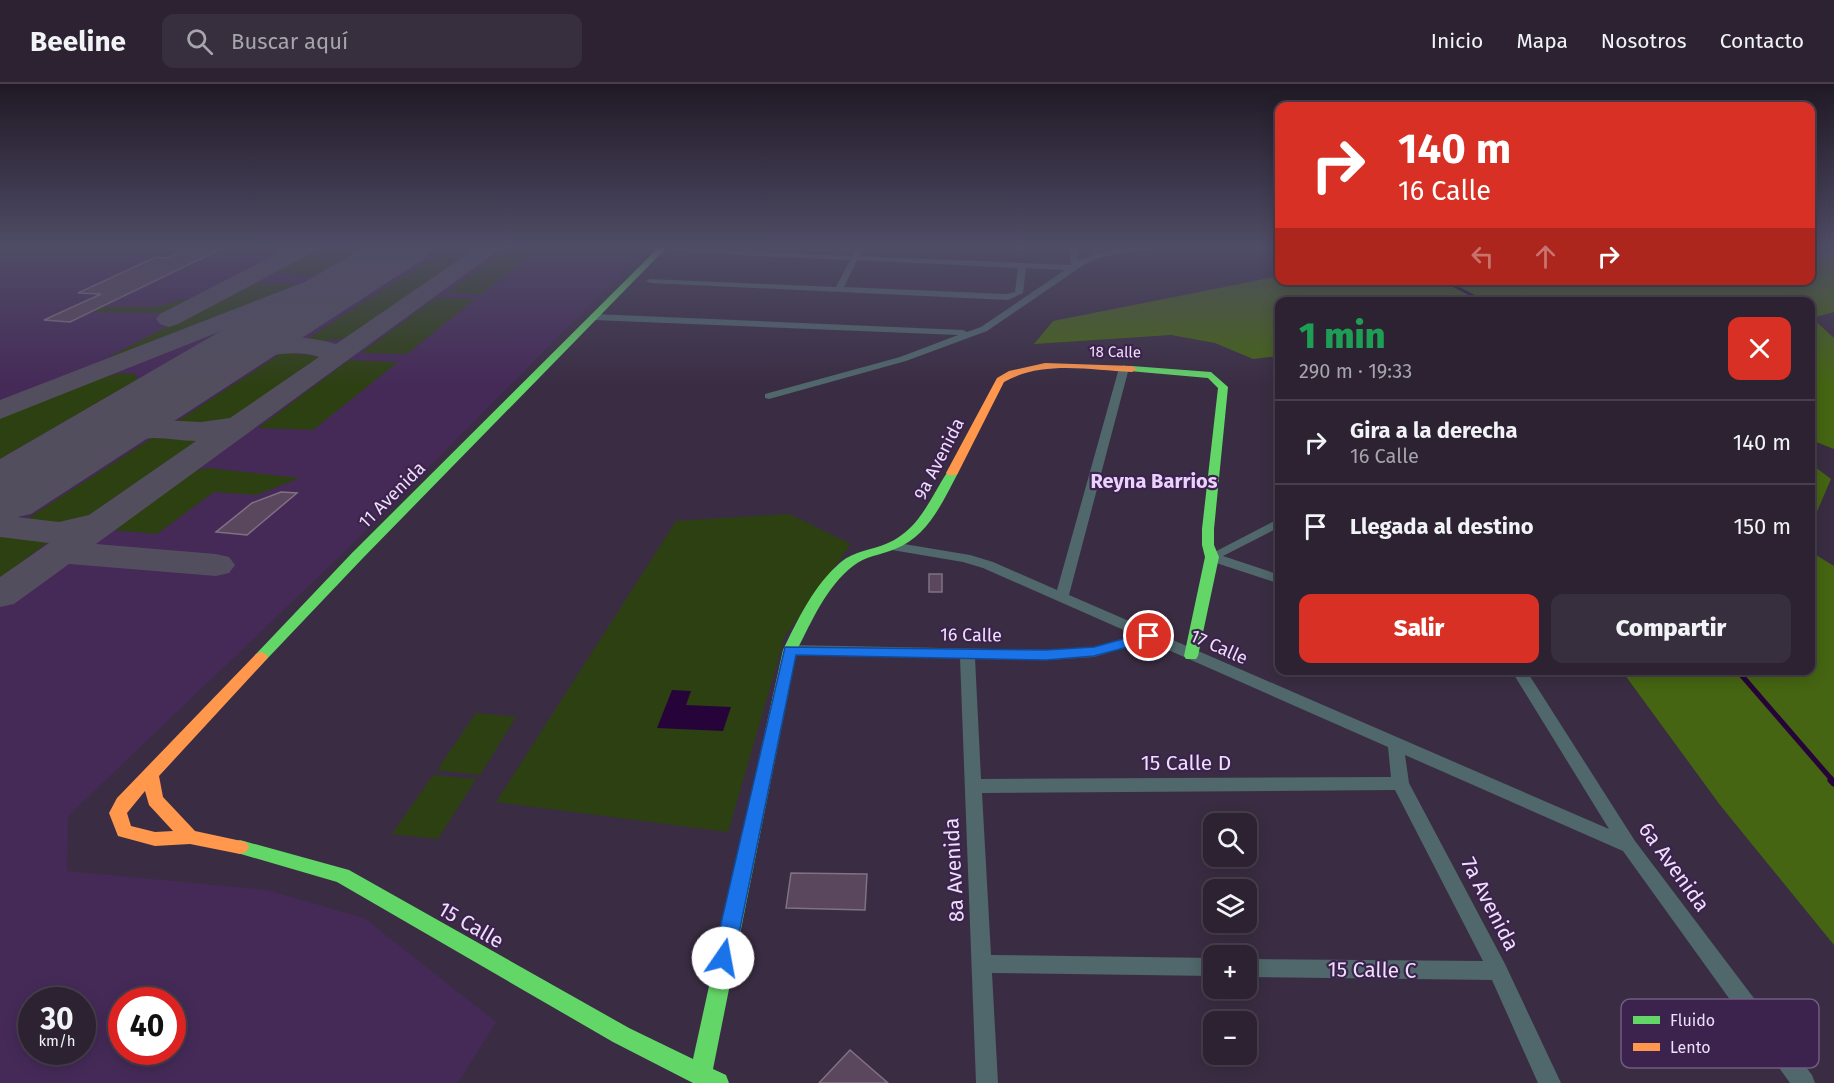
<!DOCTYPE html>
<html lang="es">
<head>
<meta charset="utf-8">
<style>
  :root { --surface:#2c2232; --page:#382f3e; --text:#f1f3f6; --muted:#a6a4ac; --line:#483f4d; --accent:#d93025 }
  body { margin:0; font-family:"Fira Sans",sans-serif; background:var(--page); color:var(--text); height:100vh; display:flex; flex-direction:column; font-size:22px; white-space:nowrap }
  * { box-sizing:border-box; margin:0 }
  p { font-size:20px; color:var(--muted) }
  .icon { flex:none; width:33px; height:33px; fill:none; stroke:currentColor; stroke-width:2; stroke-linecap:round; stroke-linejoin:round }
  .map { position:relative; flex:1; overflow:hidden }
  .drawer { position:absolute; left:1275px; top:213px; width:540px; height:378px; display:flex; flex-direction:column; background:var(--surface); border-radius:12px; box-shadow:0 3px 15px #0003,0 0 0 2px var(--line) }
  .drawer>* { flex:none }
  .hud { position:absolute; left:1275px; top:18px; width:540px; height:183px; border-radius:12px; box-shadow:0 3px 15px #0003,0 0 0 2px var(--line); background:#d93025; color:#fff; overflow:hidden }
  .fabs { position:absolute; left:1203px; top:729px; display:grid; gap:12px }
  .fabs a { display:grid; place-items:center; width:54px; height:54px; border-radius:12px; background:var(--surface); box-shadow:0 3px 15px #0003,0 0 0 2px var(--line); font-size:30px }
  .speed { position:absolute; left:18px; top:903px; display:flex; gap:12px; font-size:30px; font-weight:700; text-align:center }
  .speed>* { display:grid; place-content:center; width:78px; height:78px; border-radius:50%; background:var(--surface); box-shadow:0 3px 15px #0003,0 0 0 2px var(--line); line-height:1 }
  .speed small { font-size:15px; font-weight:400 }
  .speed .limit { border:9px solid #d22; background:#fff; color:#111 }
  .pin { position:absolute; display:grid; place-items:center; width:51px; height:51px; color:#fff; margin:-26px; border:3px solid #fff; border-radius:50%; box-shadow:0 2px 6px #0007 }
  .me { position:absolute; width:66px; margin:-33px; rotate:12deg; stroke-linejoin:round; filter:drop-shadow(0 0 4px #0008) }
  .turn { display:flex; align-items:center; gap:21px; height:126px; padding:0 24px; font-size:27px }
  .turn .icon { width:78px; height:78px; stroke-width:2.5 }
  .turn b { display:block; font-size:42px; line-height:51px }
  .lanes { display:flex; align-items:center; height:57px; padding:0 24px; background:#0003; justify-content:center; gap:30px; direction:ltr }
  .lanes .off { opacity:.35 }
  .round { display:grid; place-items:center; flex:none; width:63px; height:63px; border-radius:12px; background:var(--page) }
  .head { display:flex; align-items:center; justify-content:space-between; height:102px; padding:0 24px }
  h1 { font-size:36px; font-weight:800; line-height:45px; color:#1e9e55 }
  .button { display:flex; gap:12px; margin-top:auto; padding:12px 24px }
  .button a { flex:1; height:69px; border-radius:12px; background:var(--accent); color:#fff; font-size:24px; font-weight:800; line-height:69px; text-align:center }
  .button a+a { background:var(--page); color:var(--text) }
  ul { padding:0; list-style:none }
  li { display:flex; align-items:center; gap:18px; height:84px; padding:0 24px; border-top:2px solid var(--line) }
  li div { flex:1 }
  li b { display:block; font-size:22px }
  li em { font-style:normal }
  header { display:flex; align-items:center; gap:36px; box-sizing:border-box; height:84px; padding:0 30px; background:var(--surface); border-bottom:2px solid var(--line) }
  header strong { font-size:28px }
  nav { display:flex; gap:33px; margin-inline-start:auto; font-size:21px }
  .search { width:420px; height:54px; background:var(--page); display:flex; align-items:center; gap:15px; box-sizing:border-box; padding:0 21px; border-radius:12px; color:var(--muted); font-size:22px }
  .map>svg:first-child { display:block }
</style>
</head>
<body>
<header>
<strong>Beeline</strong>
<div class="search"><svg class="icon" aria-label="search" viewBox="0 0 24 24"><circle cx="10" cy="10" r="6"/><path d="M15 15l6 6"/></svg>Buscar aquí</div>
<nav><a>Inicio</a><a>Mapa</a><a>Nosotros</a><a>Contacto</a></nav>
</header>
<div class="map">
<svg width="1834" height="999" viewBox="0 0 1834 999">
  <rect width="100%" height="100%" fill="#3a2d43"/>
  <path fill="#452a58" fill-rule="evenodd" d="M 0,162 L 649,162 L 342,470 L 68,732 L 67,787 L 267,806 L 364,834 L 496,938 L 458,999 L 0,999 ZM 32,916 L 82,916 L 82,968 L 32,968 ZM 122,916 L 172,916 L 172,968 L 122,968 Z"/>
  <path fill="#2d4012" d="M 318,162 L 366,162 L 313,192 L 270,188 Z
    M 508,162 L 543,162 L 480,211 L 447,208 Z
    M 447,163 L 461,175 L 347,254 L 315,258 L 307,255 Z
    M 249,199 L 300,200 L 285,208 L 120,273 L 107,274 Z
    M 441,213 L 475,215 L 407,270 L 361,269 L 431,217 Z
    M 185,215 L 202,215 L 174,229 L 92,228 L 102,223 L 156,223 Z
    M 283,268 L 317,272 L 318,275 L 223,341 L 211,344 L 170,342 Z
    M 349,276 L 398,278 L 313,346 L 258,344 Z
    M 122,289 L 135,290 L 138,295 L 0,375 L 0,332 L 91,296 Z
    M 158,350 L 204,353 L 73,442 L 22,438 Z
    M 209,384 L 300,394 L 256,411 L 214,408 L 157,450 L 112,446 L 193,387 Z
    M 789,430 L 851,460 L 785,552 L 728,748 L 496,718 L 676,437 Z
    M 0,453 L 45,456 L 48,458 L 0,494 Z
    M 476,629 L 516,633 L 480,691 L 437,686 Z
    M 433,691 L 476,695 L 438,755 L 392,750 Z"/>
  <path fill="#456512" d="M 1811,164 L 1834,170 L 1834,228 L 1812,234 L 1834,254 L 1834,365 L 1811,356 L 1810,218 L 1280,218 L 1279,272 L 1253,275 L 1215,259 L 1171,251 L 1034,260 L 1053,237 L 1279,192 L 1280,196 L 1810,196 Z
    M 1811,380 L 1831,395 L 1815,432 L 1811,433 Z
    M 1811,468 L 1834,482 L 1834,861 L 1720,721 L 1622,587 L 1810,586 Z"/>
  <path fill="#260439" d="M 672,606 L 691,607 L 686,621 L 731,623 L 723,647 L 657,644 Z"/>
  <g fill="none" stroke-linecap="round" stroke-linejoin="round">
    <path stroke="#260439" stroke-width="3" d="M 1443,196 L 1485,218"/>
    <path stroke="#260439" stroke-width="5" d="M 1737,586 L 1833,697"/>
    <path stroke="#260439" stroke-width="7" d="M 1831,696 L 1834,699"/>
    <path fill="#524e5e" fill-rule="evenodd" d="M 292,162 L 319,162 L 316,167 L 178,240 L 169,243 L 160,240 L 156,235 L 160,230 Z
      M 479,162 L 504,162 L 96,460 L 216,470 L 229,473 L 235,481 L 229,489 L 216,492 L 69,480 L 14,520 L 0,523 L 0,493 L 49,459 L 0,453 L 0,431 L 59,438 L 89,431 L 196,357 C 182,357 168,354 154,354 C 126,354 98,374 72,368 L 67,361 L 72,354 L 122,339 L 121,337 L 134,316 L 145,313 L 156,316 L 160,322 L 153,334 L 159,336 L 201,338 L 230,334 L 319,273 C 288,262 253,279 225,273 L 222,267 L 225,261 C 261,252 301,249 336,260 Z
      M 392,164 L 400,166 L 403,171 L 400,176 L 0,335 L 0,316 Z
      M 6,397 L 18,400 L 23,407 L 12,419 L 0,422 L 0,398 Z"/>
    <path fill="#524e5e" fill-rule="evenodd" d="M 367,162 L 433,162 L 425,174 L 31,430 L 0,437 L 0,375 Z"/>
  </g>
  <path fill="#5a475d" stroke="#807183" stroke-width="1.5" d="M 191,162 L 227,162 L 70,238 L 44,236 L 101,210 L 78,209 L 156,173 L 167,174 Z
    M 281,408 L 297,409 L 247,451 L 216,448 L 252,419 Z
    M 929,490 L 942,490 L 942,508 L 929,508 Z
    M 791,789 L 867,790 L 865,826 L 786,824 Z
    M 850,966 L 888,999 L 819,999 Z"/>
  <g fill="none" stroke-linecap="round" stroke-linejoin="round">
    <path fill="#50686b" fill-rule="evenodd" d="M 857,162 L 865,162 L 860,172 L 1071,181 L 1069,162 L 1077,162 L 1078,177 C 1104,165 1136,161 1165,162 L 1101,173 L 1085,180 L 987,247 L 906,277 L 769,315 L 765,314 L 765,310 L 900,273 L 958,251 L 594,236 L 590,233 L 594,230 L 963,246 L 967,248 L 981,243 L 1065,186 L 1026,184 L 1023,209 L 1008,216 L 650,199 L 646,197 L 650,195 L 836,203 L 850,176 L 676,168 L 672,166 L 676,164 L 852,172 ZM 857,176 L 1018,184 L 1015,208 L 1007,210 L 844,203 Z
      M 1124,281 L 1129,284 L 1069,511 L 1609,745 L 1511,586 L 1526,586 L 1635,757 L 1812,991 L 1815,999 L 1790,999 L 1623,767 L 1405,671 L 1409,699 L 1505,880 L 1561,999 L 1538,999 L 1492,896 L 1246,893 L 1246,875 L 1483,877 L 1395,706 L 982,709 L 991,871 L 1214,874 L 1214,892 L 992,889 L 998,999 L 976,999 L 960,574 L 790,571 L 783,566 L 790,561 L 1046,566 L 1094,563 L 1135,551 L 983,484 L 963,478 L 892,466 L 886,462 L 892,458 L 970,471 L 993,478 L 1057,506 L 1119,284 ZM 1148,557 L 1388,663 L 1391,693 L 981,695 L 975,574 L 1046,576 L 1094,573 Z
      M 1280,434 L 1280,443 L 1223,472 L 1280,491 L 1280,500 L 1207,476 L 1205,473 Z"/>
    <path fill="#63d668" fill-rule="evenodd" d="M 660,162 L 668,162 L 362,475 L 266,576 L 256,576 L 254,573 L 256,570 L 352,469 Z
      M 1132,282 L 1211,288 L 1228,303 L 1214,445 L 1214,461 L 1219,473 L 1198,572 L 1196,575 L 1186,575 L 1184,572 L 1205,473 L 1202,461 L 1202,445 L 1218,304 L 1208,294 L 1129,287 L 1127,285 Z
      M 952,386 L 958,389 C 942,419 928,452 895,465 C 881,471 865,472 853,482 C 826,503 812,537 797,566 L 713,985 L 726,991 L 729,999 L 693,999 L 613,958 L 337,798 L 234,768 L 231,763 L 234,758 L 240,756 L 349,786 L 629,944 L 693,975 L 783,566 C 798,535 814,501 841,478 C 854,467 872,466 888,459 C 920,445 930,414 948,387 Z"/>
    <path fill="#ff974d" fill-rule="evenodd" d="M 1045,279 L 1132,282 L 1137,285 L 1132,288 C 1090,286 1042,276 1004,298 L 958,389 L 956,391 L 948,391 L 946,389 L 997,294 L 1009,287 Z
      M 261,568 L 266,570 L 268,573 L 266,576 L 159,692 L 163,713 L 195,747 L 246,758 L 249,763 L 246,768 L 240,770 L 190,760 L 155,762 L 118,752 L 109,729 L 117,714 L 256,570 ZM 145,707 L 149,721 L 173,747 L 155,748 L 131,742 L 127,729 Z"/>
  </g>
  <linearGradient id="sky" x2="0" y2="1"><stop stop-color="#201925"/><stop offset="0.54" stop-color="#4f4c66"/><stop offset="1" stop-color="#4f4c66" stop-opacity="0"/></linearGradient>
  <rect width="1834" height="302" fill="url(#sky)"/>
  <path fill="#1a73e8" stroke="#114b97" stroke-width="1.5" d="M 1149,548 L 1156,552 L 1154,556 L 1094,572 L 1046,576 L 796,571 L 734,874 L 731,880 L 723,883 L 716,880 L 713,874 L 785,563 L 1046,566 L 1094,563 Z"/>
  <g text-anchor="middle" stroke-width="4.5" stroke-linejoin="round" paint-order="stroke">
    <g font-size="15" fill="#eedffa" stroke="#3c234d">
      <text transform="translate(1115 268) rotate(1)" y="5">18 Calle</text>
    </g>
    <g font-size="18" fill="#eedffa" stroke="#3c234d">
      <text transform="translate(939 375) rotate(-63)" y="6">9a Avenida</text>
      <text transform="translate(392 411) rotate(-45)" y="6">11 Avenida</text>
      <text transform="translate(971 551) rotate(1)" y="6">16 Calle</text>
      <text transform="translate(1219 563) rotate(24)" y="6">17 Calle</text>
    </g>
    <g font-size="20" font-weight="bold" fill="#ead2fd" stroke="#3c234d">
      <text x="1154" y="404">Reyna Barrios</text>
    </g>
    <g font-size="21" fill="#eedffa" stroke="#3c234d">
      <text x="1186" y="686">15 Calle D</text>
      <text transform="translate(1674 783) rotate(54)" y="7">6a Avenida</text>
      <text transform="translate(954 786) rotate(-93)" y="7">8a Avenida</text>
      <text transform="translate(1490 820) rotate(63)" y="7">7a Avenida</text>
      <text transform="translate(471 841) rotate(30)" y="7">15 Calle</text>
      <text transform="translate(1372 886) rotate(1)" y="7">15 Calle C</text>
    </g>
  </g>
  <rect x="1621" y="915" width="198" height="69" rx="9" fill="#3c234d" stroke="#715b81" stroke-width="1.5"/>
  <rect x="1633" y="932" width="27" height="8" fill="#63d668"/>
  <rect x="1633" y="959" width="27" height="8" fill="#ff974d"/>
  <g font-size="16" fill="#eedffa">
    <text x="1670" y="942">Fluido</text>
    <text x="1670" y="969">Lento</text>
  </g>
</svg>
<div class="fabs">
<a><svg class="icon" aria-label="search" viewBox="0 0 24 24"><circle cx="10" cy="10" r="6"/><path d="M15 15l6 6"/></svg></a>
<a><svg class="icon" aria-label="layers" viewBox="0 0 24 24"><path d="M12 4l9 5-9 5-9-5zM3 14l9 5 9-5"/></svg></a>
<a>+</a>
<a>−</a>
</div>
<div class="speed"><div>30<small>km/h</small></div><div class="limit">40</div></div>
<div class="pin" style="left:1149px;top:552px;background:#d93025"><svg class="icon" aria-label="arrive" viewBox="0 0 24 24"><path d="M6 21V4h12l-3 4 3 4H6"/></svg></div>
<svg class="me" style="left:723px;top:874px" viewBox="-20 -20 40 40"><circle r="19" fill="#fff"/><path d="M0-13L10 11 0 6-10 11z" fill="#1a73e8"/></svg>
<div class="hud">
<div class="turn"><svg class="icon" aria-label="right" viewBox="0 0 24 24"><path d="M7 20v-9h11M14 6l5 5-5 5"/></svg><div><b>140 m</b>16 Calle</div></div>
<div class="lanes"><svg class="icon off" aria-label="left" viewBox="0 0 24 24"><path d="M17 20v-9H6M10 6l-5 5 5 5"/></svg><svg class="icon off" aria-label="ahead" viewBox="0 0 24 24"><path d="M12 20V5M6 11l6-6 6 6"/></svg><svg class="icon" aria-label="right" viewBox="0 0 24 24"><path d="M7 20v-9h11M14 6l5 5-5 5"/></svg></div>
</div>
<section class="drawer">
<div class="head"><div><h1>1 min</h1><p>290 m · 19:33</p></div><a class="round" style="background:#d93025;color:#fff"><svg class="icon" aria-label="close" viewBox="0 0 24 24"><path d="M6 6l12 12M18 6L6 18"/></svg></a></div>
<ul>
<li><svg class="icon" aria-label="right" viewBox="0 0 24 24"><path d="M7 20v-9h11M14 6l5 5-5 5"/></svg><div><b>Gira a la derecha</b><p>16 Calle</p></div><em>140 m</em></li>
<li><svg class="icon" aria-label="arrive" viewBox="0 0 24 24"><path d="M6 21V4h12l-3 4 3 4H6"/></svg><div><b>Llegada al destino</b></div><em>150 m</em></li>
</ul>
<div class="button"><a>Salir</a><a>Compartir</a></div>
</section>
</div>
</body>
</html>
